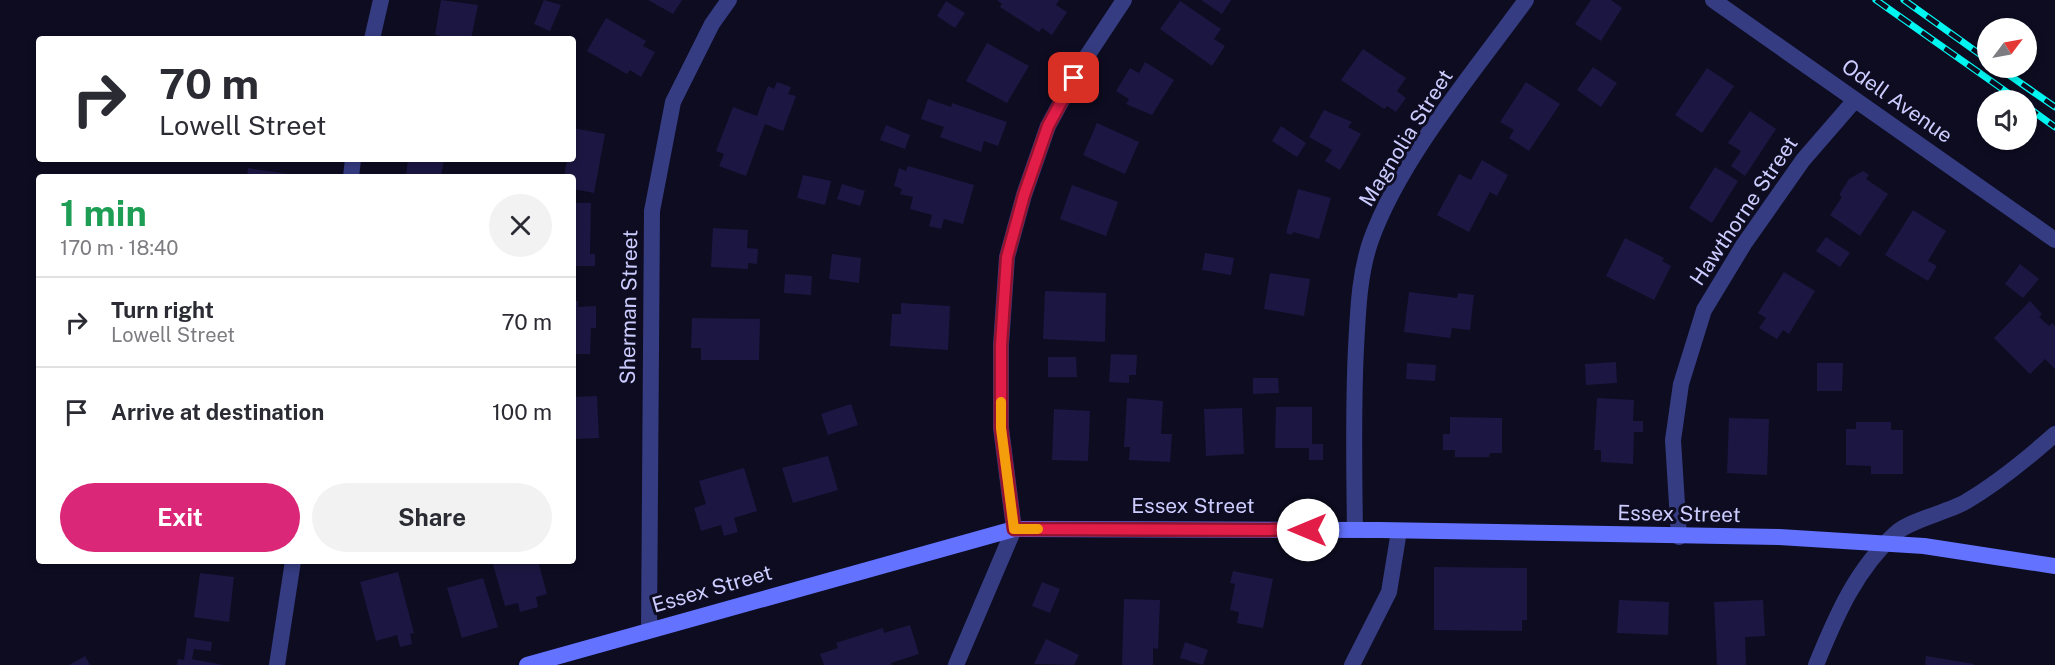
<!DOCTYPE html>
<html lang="en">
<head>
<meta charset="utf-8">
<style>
  :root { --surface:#fff; --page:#f2f2f3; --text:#2b2b33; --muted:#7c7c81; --line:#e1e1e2; --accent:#db2777 }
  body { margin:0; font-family:"Public Sans",sans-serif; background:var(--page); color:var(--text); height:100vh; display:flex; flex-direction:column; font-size:22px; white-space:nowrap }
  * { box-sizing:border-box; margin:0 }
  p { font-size:20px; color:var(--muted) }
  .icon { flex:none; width:33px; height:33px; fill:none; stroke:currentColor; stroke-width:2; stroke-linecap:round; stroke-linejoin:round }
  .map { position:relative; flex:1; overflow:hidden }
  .sheet { position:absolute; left:36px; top:174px; width:540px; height:390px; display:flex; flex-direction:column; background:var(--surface); border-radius:6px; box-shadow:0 3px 9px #0003 }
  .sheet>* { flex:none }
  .hud { position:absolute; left:36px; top:36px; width:540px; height:126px; border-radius:6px; box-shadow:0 3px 9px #0003; background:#fff; color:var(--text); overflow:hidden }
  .needle { width:39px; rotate:58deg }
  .fabs { position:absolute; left:1977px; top:18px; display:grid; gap:12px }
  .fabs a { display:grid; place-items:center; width:60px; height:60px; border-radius:50%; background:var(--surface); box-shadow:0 3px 9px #0003; font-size:30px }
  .pin { position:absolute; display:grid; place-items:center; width:51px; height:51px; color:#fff; margin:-26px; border-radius:12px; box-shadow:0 3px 9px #0006 }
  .me { position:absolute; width:66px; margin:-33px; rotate:270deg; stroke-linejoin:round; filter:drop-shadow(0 0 4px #0008) }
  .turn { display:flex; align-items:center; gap:21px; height:126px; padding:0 24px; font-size:27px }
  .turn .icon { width:78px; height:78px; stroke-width:2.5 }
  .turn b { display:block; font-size:42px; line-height:51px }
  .round { display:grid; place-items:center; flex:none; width:63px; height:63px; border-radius:32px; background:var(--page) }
  .overview { display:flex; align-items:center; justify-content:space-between; height:102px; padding:0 24px }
  h1 { font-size:36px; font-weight:700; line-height:45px; color:#1e9e55 }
  .action { display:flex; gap:12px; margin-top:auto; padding:12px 24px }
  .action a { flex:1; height:69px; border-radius:36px; background:var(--accent); color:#fff; font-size:24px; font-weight:700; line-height:69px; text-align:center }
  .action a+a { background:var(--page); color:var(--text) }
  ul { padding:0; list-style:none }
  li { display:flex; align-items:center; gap:18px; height:90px; padding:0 24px; border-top:2px solid var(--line) }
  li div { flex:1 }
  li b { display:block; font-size:22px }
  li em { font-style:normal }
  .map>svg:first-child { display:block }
</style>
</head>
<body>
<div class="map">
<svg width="2055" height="665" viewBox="0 0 2055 665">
  <rect width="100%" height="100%" fill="#0d0c21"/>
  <path fill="#1b1742" d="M 441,0 L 478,5 L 471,39 L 441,39 L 441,36 L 435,35 Z
    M 544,0 L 561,5 L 550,31 L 534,24 Z
    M 648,0 L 682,0 L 673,14 Z
    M 997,0 L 1059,0 L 1056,5 L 1067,12 L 1052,35 L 1042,28 L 1039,32 L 1000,7 L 1002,4 Z
    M 1201,0 L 1231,0 L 1222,14 Z
    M 1591,0 L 1611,0 L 1622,8 L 1601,41 L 1575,24 Z
    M 946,1 L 965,13 L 955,28 L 937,16 Z
    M 1180,1 L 1221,29 L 1214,39 L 1225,46 L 1212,66 L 1160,29 Z
    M 606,18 L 646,41 L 643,46 L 655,52 L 641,77 L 630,70 L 627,74 L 587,51 Z
    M 987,43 L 1029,66 L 1007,103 L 966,81 Z
    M 1363,49 L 1406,78 L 1397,91 L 1406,98 L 1396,112 L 1387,106 L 1384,109 L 1341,80 Z
    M 1145,62 L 1174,80 L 1152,115 L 1126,104 L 1129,99 L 1116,91 L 1130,68 L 1139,73 Z
    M 1593,67 L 1617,83 L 1601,107 L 1577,90 Z
    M 1707,68 L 1734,86 L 1702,133 L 1675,115 Z
    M 777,82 L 791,87 L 788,94 L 796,96 L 783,131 L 765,124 L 746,176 L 719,166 L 724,154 L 716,151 L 733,107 L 757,116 L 768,86 L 774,89 Z
    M 1526,82 L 1560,104 L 1529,151 L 1509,138 L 1514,130 L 1500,122 Z
    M 928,99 L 951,107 L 952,103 L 1007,122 L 998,146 L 984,141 L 981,152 L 940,137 L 944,127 L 921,119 Z
    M 1324,110 L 1352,122 L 1348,127 L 1361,134 L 1340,170 L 1325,161 L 1332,150 L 1309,137 Z
    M 1750,111 L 1776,129 L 1745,176 L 1731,166 L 1741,151 L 1728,143 Z
    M 1097,123 L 1139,142 L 1125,174 L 1083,155 Z
    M 886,125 L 910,135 L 905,149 L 880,140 Z
    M 1281,126 L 1306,143 L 1297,157 L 1272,141 Z
    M 573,128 L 605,134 L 594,193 L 573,189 L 573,177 L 564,177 L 567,159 L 573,159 Z
    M 408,159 L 444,159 L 441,177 L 406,176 Z
    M 1482,160 L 1508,175 L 1497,196 L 1490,192 L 1469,232 L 1437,215 L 1459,174 L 1471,180 Z
    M 908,166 L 974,185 L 963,224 L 944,219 L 941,229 L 929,226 L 932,215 L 910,209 L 913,197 L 900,194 L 902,189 L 894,186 L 899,168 L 906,171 Z
    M 1715,167 L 1738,181 L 1712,223 L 1689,208 Z
    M 248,168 L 289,174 L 289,177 L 247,177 Z
    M 1863,171 L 1869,175 L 1866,179 L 1888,194 L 1860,236 L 1830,215 L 1842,197 L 1839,195 L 1849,179 Z
    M 803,175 L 831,181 L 825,205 L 797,198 Z
    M 842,184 L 865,191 L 860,206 L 837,199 Z
    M 1072,185 L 1118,202 L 1106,236 L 1060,219 Z
    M 1298,189 L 1331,198 L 1319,239 L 1293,232 L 1292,235 L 1286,233 Z
    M 573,203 L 591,203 L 590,254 L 595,254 L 595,266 L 573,266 Z
    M 1913,210 L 1946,231 L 1928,261 L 1937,266 L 1928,281 L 1885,255 Z
    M 713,228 L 748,230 L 747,248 L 758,249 L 757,264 L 748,263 L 748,269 L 711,267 Z
    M 1826,237 L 1850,253 L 1840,267 L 1816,251 Z
    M 1625,238 L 1664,258 L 1662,261 L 1671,266 L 1654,300 L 1606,276 Z
    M 1205,253 L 1234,258 L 1231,275 L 1202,270 Z
    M 832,254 L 861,258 L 859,283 L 829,279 Z
    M 2020,264 L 2039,279 L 2023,298 L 2005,284 Z
    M 1784,272 L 1815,291 L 1789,334 L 1783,330 L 1777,339 L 1759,328 L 1766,318 L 1758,313 Z
    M 1270,273 L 1310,279 L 1304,316 L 1264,309 Z
    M 785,274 L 812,276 L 811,295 L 784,293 Z
    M 1045,291 L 1106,293 L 1105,342 L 1043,339 Z
    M 1409,292 L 1457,298 L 1458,293 L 1474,295 L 1470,330 L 1452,328 L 1450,338 L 1404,332 Z
    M 573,301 L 578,301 L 578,307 L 596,306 L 596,328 L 591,328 L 590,354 L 573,354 Z
    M 2030,301 L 2042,314 L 2039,317 L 2049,326 L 2052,323 L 2055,326 L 2055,369 L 2045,359 L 2030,374 L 1994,338 Z
    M 901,303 L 950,306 L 948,350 L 890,346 L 892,314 L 901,314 Z
    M 692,318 L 760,319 L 759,360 L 701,360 L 701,348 L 691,348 Z
    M 1111,354 L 1137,355 L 1136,375 L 1129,375 L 1129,383 L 1109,382 Z
    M 1048,357 L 1076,357 L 1077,377 L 1048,377 Z
    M 1616,362 L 1617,383 L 1586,385 L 1585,364 Z
    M 1407,363 L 1436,365 L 1435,381 L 1406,379 Z
    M 1817,363 L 1843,363 L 1842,391 L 1817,391 Z
    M 1253,378 L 1278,378 L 1279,393 L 1253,394 Z
    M 597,396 L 599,438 L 573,439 L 573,397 Z
    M 1127,398 L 1163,401 L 1161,434 L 1172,434 L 1170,462 L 1129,460 L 1130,447 L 1124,447 Z
    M 1597,398 L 1634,400 L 1633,421 L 1643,421 L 1643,432 L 1634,432 L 1633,464 L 1601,462 L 1601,450 L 1594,450 Z
    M 851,404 L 858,425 L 828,435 L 821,414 Z
    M 1276,407 L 1312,407 L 1312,444 L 1323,444 L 1323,460 L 1309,460 L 1309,448 L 1275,448 Z
    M 1242,408 L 1244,454 L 1206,456 L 1204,409 Z
    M 1054,409 L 1090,411 L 1088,461 L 1052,460 Z
    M 1450,417 L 1502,418 L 1502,453 L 1490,453 L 1489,457 L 1455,457 L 1455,450 L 1443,450 L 1443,434 L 1450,434 Z
    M 1729,418 L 1769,419 L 1767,475 L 1727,473 Z
    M 1856,422 L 1891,422 L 1891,430 L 1903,430 L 1903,474 L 1871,474 L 1871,466 L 1846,465 L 1846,429 L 1856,429 Z
    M 828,456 L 838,490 L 793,503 L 782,468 Z
    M 744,468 L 757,511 L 734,518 L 738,532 L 724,536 L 721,525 L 701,531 L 694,508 L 706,504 L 699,481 Z
    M 492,561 L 538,561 L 547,594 L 536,597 L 538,607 L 520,612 L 518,603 L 505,606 Z
    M 1434,567 L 1527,568 L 1527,620 L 1522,620 L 1522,631 L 1434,630 Z
    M 1233,571 L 1273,579 L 1263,628 L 1237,623 L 1239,612 L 1230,610 L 1235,584 L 1230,583 Z
    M 398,572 L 414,633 L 410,634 L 412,644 L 400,647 L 397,635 L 376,641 L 360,582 Z
    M 200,573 L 234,577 L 229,622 L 194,617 Z
    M 483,578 L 498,627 L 462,638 L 447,588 Z
    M 1042,582 L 1060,589 L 1050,613 L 1032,606 Z
    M 1124,599 L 1160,600 L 1158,649 L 1153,648 L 1153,665 L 1122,665 Z
    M 1619,600 L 1669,602 L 1668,635 L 1617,633 Z
    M 1763,600 L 1765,636 L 1745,637 L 1746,665 L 1717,665 L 1714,602 Z
    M 910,625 L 919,654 L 891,663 L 892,665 L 824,665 L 820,654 L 838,648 L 836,643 L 883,628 L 884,633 Z
    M 187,638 L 212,642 L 211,651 L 194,649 L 192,659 L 224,665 L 177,665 L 178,659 L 184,660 Z
    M 1046,639 L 1079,655 L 1074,665 L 1034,664 Z
    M 1185,642 L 1208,650 L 1203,665 L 1180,658 Z
    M 85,656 L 90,665 L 69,665 Z
    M 1926,656 L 1974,664 L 1974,665 L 1925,665 Z"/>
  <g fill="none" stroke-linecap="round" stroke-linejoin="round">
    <path stroke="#353c81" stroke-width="16" d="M 1713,0 L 2055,240
      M 372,39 L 381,0
      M 351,177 L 353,159
      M 1355,530 C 1354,469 1353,408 1356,348 C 1358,312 1359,274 1371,240 C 1401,157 1474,72 1526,0
      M 1679,537 L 1673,440 L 1681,384 L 1704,310 L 1744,244 L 1803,160 L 1855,100
      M 649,630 L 652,211 L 673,102 L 712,24 L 729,0
      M 277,665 L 293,561
      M 956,665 L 1014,529 L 1001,428 L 1001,345 L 1007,257 L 1024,195 L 1048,126 L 1083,62 L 1124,0
      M 1352,665 L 1389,592 L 1399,531"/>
    <path stroke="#353c81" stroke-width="16" d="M 1816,665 C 1836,616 1856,569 1896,533 C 1910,520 1949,512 1967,501 C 1999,482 2028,458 2055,434"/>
    <path stroke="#6372ff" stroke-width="16" d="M 527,665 L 1014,529 L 1380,530 L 1779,537 L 1924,546 L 2055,566"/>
    <g stroke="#00f7f1" stroke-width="7">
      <path id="rail" d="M 1876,0 L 2018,100
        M 1904,0 L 1988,60
        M 1999,68 L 2055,107
        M 2026,106 L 2055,127"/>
    </g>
    <use href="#rail" stroke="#0d0c21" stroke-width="4.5" stroke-dasharray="14" stroke-linecap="butt"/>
  </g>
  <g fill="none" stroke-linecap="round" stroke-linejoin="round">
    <g stroke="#92132f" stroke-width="15">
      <path id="route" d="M 1074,78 L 1048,126 L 1024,195 L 1007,257 L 1001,345 L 1001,428 L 1014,529 L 1308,530"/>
    </g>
    <use href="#route" stroke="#e11d48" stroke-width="10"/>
    <path stroke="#f59e0b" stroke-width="10" d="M 1001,402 L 1001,428 L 1014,529 L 1038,529"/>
  </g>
  <g text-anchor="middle" stroke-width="6" stroke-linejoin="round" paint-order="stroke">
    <g font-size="21" fill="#ccf" stroke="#0d0c21">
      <text transform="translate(1897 101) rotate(35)" y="7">Odell Avenue</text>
      <text transform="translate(1406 138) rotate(-58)" y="7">Magnolia Street</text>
      <text transform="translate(1744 211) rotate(-56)" y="7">Hawthorne Street</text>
      <text transform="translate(629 307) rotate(-89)" y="7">Sherman Street</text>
      <text x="1193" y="513">Essex Street</text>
      <text transform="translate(1679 514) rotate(1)" y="7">Essex Street</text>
      <text transform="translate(712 589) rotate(-16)" y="7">Essex Street</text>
    </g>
  </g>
</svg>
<div class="fabs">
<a><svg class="needle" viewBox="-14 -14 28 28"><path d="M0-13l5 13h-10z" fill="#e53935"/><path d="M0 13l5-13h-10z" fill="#7c7c81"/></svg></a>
<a><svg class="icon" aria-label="sound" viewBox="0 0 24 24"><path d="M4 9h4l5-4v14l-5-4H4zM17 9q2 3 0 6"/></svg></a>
</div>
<div class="pin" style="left:1074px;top:78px;background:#d93025"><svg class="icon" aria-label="arrive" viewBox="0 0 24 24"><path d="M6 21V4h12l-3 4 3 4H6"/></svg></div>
<svg class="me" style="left:1308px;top:530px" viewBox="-20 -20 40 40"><circle r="19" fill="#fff"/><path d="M0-13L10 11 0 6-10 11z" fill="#e11d48"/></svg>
<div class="hud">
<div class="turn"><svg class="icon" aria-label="right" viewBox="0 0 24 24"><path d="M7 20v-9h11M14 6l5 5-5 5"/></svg><div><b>70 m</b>Lowell Street</div></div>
</div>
<section class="sheet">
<div class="overview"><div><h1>1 min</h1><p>170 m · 18:40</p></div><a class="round"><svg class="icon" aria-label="close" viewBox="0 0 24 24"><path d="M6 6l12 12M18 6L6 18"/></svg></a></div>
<ul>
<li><svg class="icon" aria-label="right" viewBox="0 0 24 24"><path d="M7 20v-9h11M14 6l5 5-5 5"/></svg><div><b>Turn right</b><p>Lowell Street</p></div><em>70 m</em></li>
<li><svg class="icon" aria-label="arrive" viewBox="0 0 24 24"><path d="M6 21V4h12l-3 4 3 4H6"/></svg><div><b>Arrive at destination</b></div><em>100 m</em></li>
</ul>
<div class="action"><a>Exit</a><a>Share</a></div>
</section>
</div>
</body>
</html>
